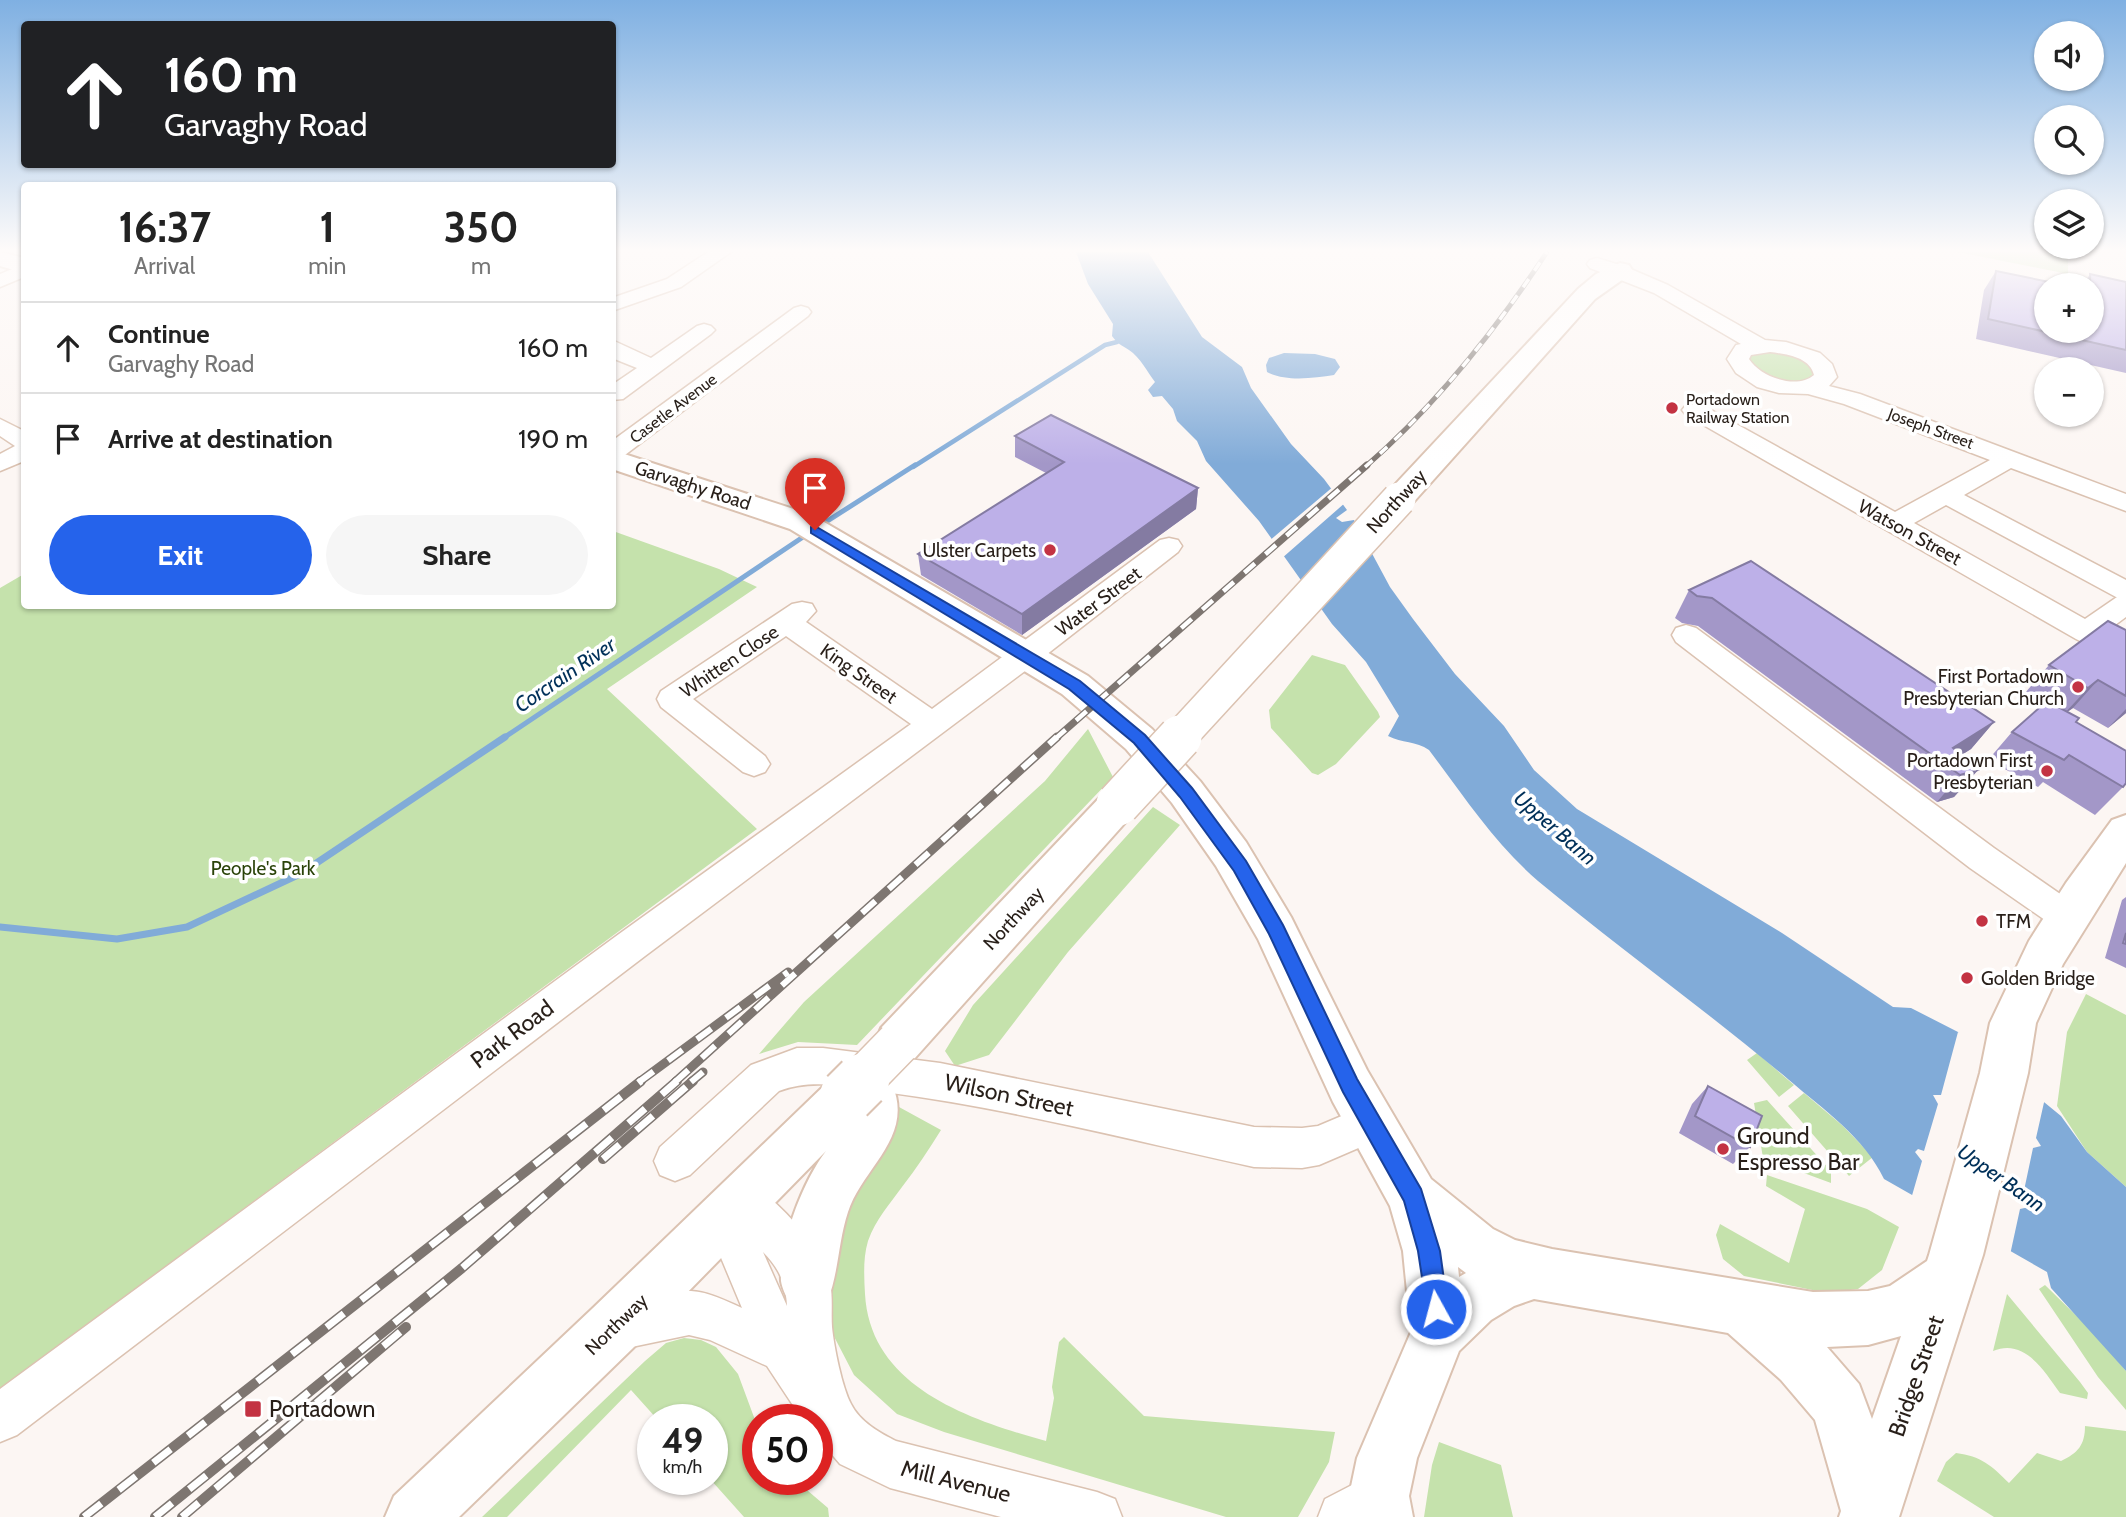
<!DOCTYPE html>
<html lang="en">
<head>
<meta charset="utf-8">
<style>
  :root { --surface:#fff; --page:#f6f6f6; --text:#222; --muted:#767676; --line:#e0e0e0; --accent:#2563eb }
  body { margin:0; font-family:Cabin,sans-serif; background:var(--page); color:var(--text); height:100vh; display:flex; flex-direction:column; font-size:26px; white-space:nowrap }
  * { box-sizing:border-box; margin:0 }
  p { font-size:23px; color:var(--muted) }
  .icon { flex:none; width:38px; height:38px; fill:none; stroke:currentColor; stroke-width:2; stroke-linecap:round; stroke-linejoin:round }
  .map { position:relative; flex:1; overflow:hidden }
  .drawer { position:absolute; left:21px; top:182px; width:595px; height:427px; display:flex; flex-direction:column; background:var(--surface); border-radius:7px; box-shadow:0 2px 5px #0004 }
  .drawer>* { flex:none }
  .banner { position:absolute; left:21px; top:21px; width:595px; height:147px; border-radius:7px; box-shadow:0 2px 5px #0004; background:#202124; color:#fff; overflow:hidden }
  .tools { position:absolute; left:2034px; top:21px; display:grid; gap:14px }
  .tools a { display:grid; place-items:center; width:70px; height:70px; border-radius:50%; background:var(--surface); box-shadow:0 2px 5px #0004; font-size:35px }
  .speed { position:absolute; left:637px; top:1404px; display:flex; gap:14px; font-size:35px; font-weight:700; text-align:center }
  .speed>* { display:grid; place-content:center; width:91px; height:91px; border-radius:50%; background:var(--surface); box-shadow:0 2px 5px #0004; line-height:1 }
  .speed small { font-size:18px; font-weight:400 }
  .speed .limit { border:10px solid #d22; background:#fff; color:#111 }
  .pin { position:absolute; display:grid; place-items:center; width:60px; height:60px; color:#fff; margin:-72px -30px; border-radius:50% 50% 50% 0; rotate:-45deg; box-shadow:0 0 7px #0007 }
  .pin .icon { rotate:45deg }
  .me { position:absolute; width:77px; margin:-38px; rotate:353deg; stroke-linejoin:round; filter:drop-shadow(0 0 5px #0008) }
  .turn { display:flex; align-items:center; gap:24px; height:147px; padding:0 28px; font-size:32px }
  .turn .icon { width:91px; height:91px; stroke-width:2.5 }
  .turn b { display:block; font-size:49px; line-height:60px }
  .eta { display:flex; justify-content:space-evenly; align-items:center; height:119px; text-align:center }
  .eta b { font-size:42px; font-weight:700; line-height:49px }
  .primary-button { display:flex; gap:14px; margin-top:auto; padding:14px 28px }
  .primary-button a { flex:1; height:80px; border-radius:42px; background:var(--accent); color:#fff; font-size:28px; font-weight:700; line-height:80px; text-align:center }
  .primary-button a+a { background:var(--page); color:var(--text) }
  ul { padding:0; list-style:none }
  li { display:flex; align-items:center; gap:21px; height:91px; padding:0 28px; border-top:2px solid var(--line) }
  li div { flex:1 }
  li b { display:block; font-size:26px }
  li em { font-style:normal }
  .map>svg:first-child { display:block }
</style>
</head>
<body>
<div class="map">
<svg width="2126" height="1517" viewBox="0 0 2126 1517">
  <rect width="100%" height="100%" fill="#fcf6f3"/>
  <path fill="#c5e2ac" d="M 1958,252 L 2068,252 L 2068,274 Z
    M 1759,351 C 1778,352 1799,353 1812,369 L 1813,374 L 1810,378 C 1791,387 1774,378 1755,372 L 1748,357 Z
    M 613,531 L 719,569 L 757,587 L 607,689 L 757,829 L 0,1389 L 0,588 L 24,574 L 24,606 L 612,606 Z
    M 1312,655 L 1345,665 L 1378,712 L 1380,717 L 1336,764 L 1318,775 L 1312,773 L 1271,728 L 1269,710 Z
    M 1088,729 L 1113,777 L 857,1045 L 798,1042 L 759,1054 L 804,1002 L 1045,781 Z
    M 1153,807 L 1180,825 L 1068,952 L 989,1055 L 955,1066 L 945,1051 L 973,1005 Z
    M 2086,994 L 2126,1015 L 2126,1187 L 2087,1152 L 2057,1106 L 2067,1032 Z
    M 1757,1053 L 1794,1085 L 1779,1097 L 1747,1060 Z
    M 1804,1093 L 1843,1126 L 1873,1157 L 1849,1176 L 1788,1106 Z
    M 1767,1100 L 1831,1171 L 1831,1183 L 1763,1158 L 1754,1103 Z
    M 899,1107 L 941,1130 C 929,1149 916,1169 902,1187 C 889,1205 876,1219 868,1241 C 863,1258 864,1276 865,1294 C 870,1387 970,1420 1046,1441 L 1054,1398 L 1052,1387 L 1059,1342 L 1064,1337 L 1144,1416 L 1335,1432 L 1329,1462 L 1298,1517 L 1226,1517 L 944,1432 L 897,1414 L 854,1375 L 826,1321 L 846,1178 L 875,1135 Z
    M 1767,1175 L 1867,1209 L 1899,1227 L 1882,1270 L 1858,1289 L 1827,1293 L 1744,1276 L 1723,1259 L 1716,1235 L 1720,1224 L 1789,1263 L 1805,1209 L 1766,1186 Z
    M 2045,1285 L 2097,1336 L 2126,1371 L 2126,1410 L 2098,1377 L 2039,1289 Z
    M 2007,1294 L 2080,1382 L 2088,1393 L 2087,1399 L 2060,1393 C 2044,1371 2025,1338 1993,1351 Z
    M 684,1338 L 701,1340 L 716,1347 L 738,1374 L 758,1428 L 758,1479 L 794,1479 L 828,1508 L 829,1517 L 744,1517 L 710,1479 L 712,1479 L 712,1419 L 657,1419 L 631,1390 L 507,1517 L 482,1517 L 645,1361 L 666,1343 Z
    M 2085,1426 L 2126,1431 L 2126,1517 L 1994,1517 L 1937,1481 L 1946,1462 L 1956,1453 C 1981,1456 1992,1466 2009,1483 L 2037,1453 L 2061,1461 C 2078,1453 2085,1445 2085,1426 Z
    M 1439,1442 L 1501,1465 L 1513,1517 L 1424,1517 L 1432,1465 Z"/>
  <path fill="#81abd8" d="M 1076,252 L 1148,252 L 1202,337 L 1242,367 L 1251,388 L 1291,444 L 1324,479 L 1347,510 L 1336,518 L 1342,522 L 1354,520 L 1390,587 L 1413,619 L 1455,674 L 1504,726 L 1534,770 L 1577,809 L 1782,933 L 1893,1007 L 1911,1008 L 1958,1032 L 2061,1116 L 2087,1152 L 2126,1187 L 2126,1371 L 2051,1288 L 2047,1272 L 1884,1179 C 1864,1137 1824,1110 1789,1080 C 1707,1011 1620,949 1538,881 C 1495,844 1463,795 1429,750 C 1416,741 1402,743 1388,736 L 1399,716 L 1366,662 L 1332,624 L 1259,521 L 1206,461 L 1197,441 L 1177,421 L 1173,409 L 1162,396 L 1153,397 L 1148,390 L 1155,382 C 1148,373 1140,357 1129,350 C 1121,345 1118,344 1112,336 L 1113,324 L 1088,284 Z
    M 1284,353 L 1315,354 L 1335,359 L 1340,367 L 1334,375 C 1314,378 1286,382 1267,372 L 1266,365 L 1269,358 Z"/>
  <path fill="#fcf6f3" d="M 1334,486 L 1346,502 L 1281,559 L 1269,541 Z
    M 1958,1032 L 1969,1036 L 2045,1098 L 2036,1138 L 2041,1146 L 2033,1148 L 2022,1200 L 2029,1207 L 2020,1209 L 2010,1255 L 1911,1199 L 1922,1161 L 1915,1152 L 1918,1149 L 1924,1151 L 1938,1104 L 1933,1095 L 1941,1095 Z"/>
  <g fill="none" stroke-linecap="round" stroke-linejoin="round">
    <path stroke="#81abd8" stroke-width="4.5" d="M 913,467 L 1105,345 L 1117,342"/>
    <path stroke="#81abd8" stroke-width="5" d="M 818,527 L 915,465
      M 502,739 L 809,533"/>
    <path stroke="#81abd8" stroke-width="7" d="M 0,927 L 117,939 L 187,927 L 300,874 L 505,737"/>
    <g stroke="#dbc2b1" stroke-width="3">
      <path id="minor" d="M 708,252 L 731,252 L 681,287 L 612,311 L 612,298 L 667,279 Z
        M 1597,258 L 1626,267 L 1668,285 L 1765,340 L 1786,342 L 1820,353 L 1832,364 L 1837,377 L 1829,386 L 1860,394 L 2126,494 L 2126,511 L 2011,468 L 1964,495 L 2126,580 L 2126,617 L 2107,631 L 2126,641 L 2126,664 L 2076,639 L 1686,415 L 1682,410 L 1686,405 L 1702,405 L 1895,512 L 1990,460 L 1844,404 L 1808,394 L 1779,393 L 1757,387 L 1736,373 L 1727,359 L 1736,345 L 1741,344 L 1654,293 L 1590,268 L 1587,264 L 1590,260 ZM 1770,352 C 1786,354 1810,357 1814,375 C 1797,390 1760,377 1749,359 L 1751,355 ZM 1946,505 L 2116,597 L 2117,597 L 2085,619 L 1914,523 Z
        M 24,264 L 24,277 L 0,287 L 0,274 Z
        M 801,306 L 808,308 L 811,312 L 808,316 L 621,458 L 612,460 L 612,441 L 794,308 Z
        M 704,324 L 711,326 L 715,330 L 711,334 L 623,399 L 612,400 L 612,385 L 637,368 L 612,358 L 612,340 L 651,358 L 697,326 Z
        M 0,419 L 24,431 L 24,461 L 0,471 L 0,454 L 15,446 L 0,436 Z
        M 1169,538 L 1178,540 L 1182,546 L 1178,552 L 1037,662 L 645,956 L 17,1435 L 0,1442 L 0,1389 L 619,934 L 911,724 L 786,636 L 693,699 L 765,756 L 770,764 L 765,772 L 754,776 L 743,772 L 661,707 L 657,699 L 661,691 L 792,604 L 802,602 L 812,604 L 816,611 L 806,622 L 932,709 L 1160,540 Z
        M 1686,625 L 1696,628 L 1994,848 L 2079,907 L 2085,917 L 2079,927 L 2067,932 L 2055,927 L 1970,868 L 1676,642 L 1672,635 L 1676,628 Z
        M 797,1048 L 823,1048 L 940,1063 L 1254,1127 L 1302,1128 L 1318,1126 L 1370,1104 L 1384,1109 L 1390,1123 L 1384,1137 L 1319,1165 L 1302,1168 L 1254,1167 C 1131,1140 1008,1108 884,1092 C 848,1087 813,1078 779,1091 L 690,1175 L 675,1181 L 660,1175 L 654,1161 L 660,1147 L 751,1065 Z
        M 741,1180 C 775,1194 822,1247 830,1283 C 833,1297 831,1313 832,1327 C 834,1347 842,1387 851,1404 C 860,1422 880,1433 896,1441 L 1097,1492 L 1115,1499 L 1122,1517 L 1001,1517 L 890,1488 L 840,1464 L 817,1437 L 817,1419 L 802,1419 L 767,1366 L 710,1340 L 689,1335 L 622,1349 L 606,1342 L 599,1326 L 606,1310 C 624,1302 672,1290 691,1291 C 709,1292 726,1301 742,1308 L 704,1217 L 710,1202 L 722,1197 L 726,1186 ZM 763,1252 C 779,1268 786,1283 787,1306 Z
        M 1379,1471 L 1396,1479 L 1404,1496 L 1396,1513 L 1390,1517 L 1318,1517 L 1325,1499 Z"/>
    </g>
    <g stroke="#dbc2b1" stroke-width="4">
      <path id="major" d="M 0,252 L 24,258 L 24,273 L 0,266 Z
        M 612,450 L 812,515 L 1088,676 L 1152,729 L 1200,781 L 1246,842 L 1291,917 L 1367,1070 L 1431,1179 L 1493,1229 L 1515,1240 L 1552,1249 L 1813,1292 L 1868,1291 L 1890,1286 L 1927,1261 L 1929,1255 L 1980,1073 L 1990,1023 L 2029,941 L 2066,883 L 2112,820 L 2126,815 L 2126,863 L 2063,964 L 2036,1023 L 2028,1073 L 1983,1255 L 1899,1517 L 1839,1517 L 1841,1511 L 1815,1420 L 1781,1380 L 1728,1333 L 1534,1299 L 1514,1306 L 1491,1320 L 1459,1351 L 1417,1458 L 1409,1496 L 1413,1517 L 1353,1517 L 1349,1496 L 1357,1458 L 1411,1332 L 1403,1251 L 1390,1206 L 1333,1102 L 1258,939 L 1216,866 L 1172,803 L 1126,749 L 1062,694 L 790,529 L 612,469 ZM 1458,1267 L 1466,1273 L 1459,1277 ZM 1901,1336 L 1872,1419 L 1859,1384 L 1827,1347 L 1868,1345 Z"/>
    </g>
    <g stroke="#dbc2b1" stroke-width="4">
      <path id="highway" d="M 1620,263 L 1629,265 L 1632,270 L 1629,275 L 1595,299 L 1410,506 L 1399,508 L 1388,506 L 1384,499 L 1388,492 L 1578,289 L 1596,274 Z
        M 1118,789 L 1132,793 L 1138,804 L 1132,815 L 915,1058 L 898,1064 L 881,1058 L 875,1043 L 881,1028 L 1104,793 Z
        M 847,1073 L 865,1081 L 875,1077 L 892,1084 C 915,1137 862,1168 848,1212 C 838,1242 839,1273 827,1302 L 808,1310 L 789,1302 C 786,1296 782,1288 781,1281 C 779,1243 803,1181 826,1151 L 633,1348 L 459,1517 L 385,1517 L 394,1496 L 593,1308 L 830,1080 Z"/>
    </g>
    <use href="#minor" fill="#fff" fill-rule="evenodd"/>
    <use href="#major" fill="#fff" fill-rule="evenodd"/>
    <use href="#highway" fill="#fff" fill-rule="evenodd"/>
    <g stroke="#7e7671" stroke-width="5">
      <path id="rail-far3" d="M 1365,467 C 1436,405 1495,331 1547,252"/>
    </g>
    <g stroke="#7e7671" stroke-width="7">
      <path id="rail-far2" d="M 1055,739 L 1367,465"/>
    </g>
    <g stroke="#7e7671" stroke-width="9">
      <path id="rail-far1" d="M 639,1082 L 788,972
        M 675,1082 L 1057,737
        M 691,1082 L 703,1072"/>
    </g>
    <g stroke="#7e7671" stroke-width="10">
      <path id="rail" d="M 603,1159 L 693,1081
        M 84,1517 L 641,1081
        M 155,1517 L 462,1268 L 677,1081
        M 182,1517 L 406,1327"/>
    </g>
    <use href="#rail-far3" stroke="#fff" stroke-width="3.5" stroke-dasharray="10" stroke-linecap="butt"/>
    <use href="#rail-far2" stroke="#fff" stroke-width="4.5" stroke-dasharray="14" stroke-linecap="butt"/>
    <use href="#rail-far1" stroke="#fff" stroke-width="6" stroke-dasharray="18" stroke-linecap="butt"/>
    <use href="#rail" stroke="#fff" stroke-width="7" stroke-dasharray="22" stroke-linecap="butt"/>
    <g stroke="#dbc2b1" stroke-width="36" stroke-linecap="butt">
      <path id="highway-bridge-far2" d="M 1178,739 L 1399,499"/>
    </g>
    <g stroke="#dbc2b1" stroke-width="46" stroke-linecap="butt">
      <path id="highway-bridge-far1" d="M 1118,804 L 1180,737
        M 860,1082 L 898,1043"/>
    </g>
    <g stroke="#dbc2b1" stroke-width="58" stroke-linecap="butt">
      <path id="highway-bridge" d="M 847,1096 L 862,1081"/>
    </g>
    <use href="#highway-bridge-far2" stroke="#fff" stroke-width="33"/>
    <use href="#highway-bridge-far1" stroke="#fff" stroke-width="43"/>
    <use href="#highway-bridge" stroke="#fff" stroke-width="54"/>
  </g>
  <path fill="#a397c8" d="M 1996,271 L 2046,331 L 2091,285 L 2083,285 L 2090,274 L 2126,282 L 2126,373 L 1976,339 L 1984,290 Z
    M 1015,436 L 1198,488 L 1196,509 L 1022,635 L 921,575 L 918,554 L 1046,473 L 1015,457 Z
    M 1751,561 L 1994,722 L 1971,749 L 1961,755 L 1978,770 L 1954,797 L 1937,802 L 1698,626 L 1682,623 L 1675,618 L 1689,590 Z
    M 2126,630 L 2126,713 L 2108,728 L 2073,708 L 2067,712 L 2076,722 L 2123,787 L 2095,815 L 2043,782 L 2038,787 L 1988,760 L 2012,732 L 2044,704 L 2025,693 L 2049,665 Z
    M 2126,897 L 2126,968 L 2105,958 L 2122,900 Z
    M 1708,1086 L 1750,1147 L 1733,1164 L 1679,1133 L 1692,1104 Z"/>
  <path fill="#847ba2" d="M 1198,488 L 1196,509 L 1022,635 L 1022,614 Z
    M 2098,680 L 2073,708 L 2063,715 L 2088,688 Z
    M 2126,709 L 2126,713 L 2108,728 Z
    M 1994,722 L 1971,749 L 1946,765 L 1953,748 Z
    M 1978,770 L 1954,797 L 1937,802 L 1960,775 Z"/>
  <path fill="#bdb0e8" stroke="#847ba2" stroke-width="2" d="M 1996,271 L 2064,285 L 2046,285 L 2046,331 L 2091,331 L 2090,274 L 2126,282 L 2126,350 L 1988,319 Z
    M 1051,415 L 1198,488 L 1022,614 L 918,554 L 1064,462 L 1015,436 Z
    M 1751,561 L 1994,722 L 1953,748 L 1978,770 L 1960,775 L 1712,598 L 1697,596 L 1689,590 Z
    M 2108,621 L 2126,630 L 2126,696 L 2098,680 L 2088,688 L 2049,665 Z
    M 2047,701 L 2079,718 L 2076,722 L 2126,751 L 2126,783 L 2123,787 L 2069,755 L 2064,760 L 2012,732 Z
    M 2126,933 L 2126,944 L 2123,943 Z
    M 1708,1086 L 1762,1116 L 1750,1147 L 1695,1116 Z"/>
  <linearGradient id="sky" x2="0" y2="1"><stop stop-color="#7fb0e2"/><stop offset="0.54" stop-color="#fefbfa"/><stop offset="1" stop-color="#fefbfa" stop-opacity="0"/></linearGradient>
  <rect width="2126" height="464" fill="url(#sky)"/>
  <path fill="#2563eb" stroke="#184099" stroke-width="2" d="M 815,526 L 1080,681 L 1145,735 L 1192,788 L 1246,861 L 1283,925 L 1357,1079 L 1421,1189 L 1440,1251 L 1448,1309 L 1444,1317 L 1436,1320 L 1428,1317 L 1418,1251 L 1404,1201 L 1343,1092 L 1269,934 L 1234,871 L 1180,797 L 1134,743 L 1069,689 L 811,533 L 811,527 Z"/>
  <g fill="#c33343" stroke="#fff" stroke-width="2.5">
    <circle cx="1672" cy="408" r="7"/>
    <circle cx="1050" cy="550" r="7"/>
    <circle cx="2078" cy="687" r="7"/>
    <circle cx="2047" cy="771" r="7"/>
    <circle cx="1982" cy="921" r="7"/>
    <circle cx="1967" cy="978" r="7"/>
    <circle cx="1723" cy="1149" r="7"/>
    <rect x="244" y="1400" width="18" height="18" rx="3.5"/>
  </g>
  <g text-anchor="middle" stroke-width="7" stroke-linejoin="round" paint-order="stroke">
    <g font-size="16" fill="#281f19" stroke="#fff" text-anchor="start">
      <text x="1686" y="405">Portadown<tspan x="1686" dy="18">Railway Station</tspan></text>
    </g>
    <g font-size="16" fill="#281f19" stroke="#fff">
      <text transform="translate(673 408) rotate(-37)" y="6">Casetle Avenue</text>
      <text transform="translate(1931 428) rotate(20)" y="6">Joseph Street</text>
    </g>
    <g font-size="19" fill="#281f19" stroke="#fff">
      <text transform="translate(693 485) rotate(18)" y="7">Garvaghy Road</text>
      <text transform="translate(1396 501) rotate(-48)" y="7">Northway</text>
      <text transform="translate(1910 532) rotate(29)" y="7">Watson Street</text>
      <text transform="translate(1098 601) rotate(-37)" y="7">Water Street</text>
      <text transform="translate(729 661) rotate(-34)" y="7">Whitten Close</text>
      <text transform="translate(859 673) rotate(35)" y="7">King Street</text>
      <text transform="translate(1013 918) rotate(-47)" y="7">Northway</text>
      <text transform="translate(616 1324) rotate(-44)" y="7">Northway</text>
    </g>
    <g font-size="19" fill="#281f19" stroke="#fff" text-anchor="end">
      <text x="1036" y="557">Ulster Carpets</text>
      <text x="2064" y="683">First Portadown<tspan x="2064" dy="22">Presbyterian Church</tspan></text>
      <text x="2033" y="767">Portadown First<tspan x="2033" dy="22">Presbyterian</tspan></text>
      <text x="1996" y="928" text-anchor="start">TFM</text>
      <text x="1981" y="985" text-anchor="start">Golden Bridge</text>
    </g>
    <g font-size="19" fill="#2a4309" stroke="#fff">
      <text x="263" y="875">People's Park</text>
    </g>
    <g font-size="21" font-style="italic" fill="#003059" stroke="#fff">
      <text transform="translate(565 675) rotate(-34)" y="7">Corcrain River</text>
      <text transform="translate(1555 828) rotate(41)" y="7">Upper Bann</text>
      <text transform="translate(2001 1178) rotate(35)" y="7">Upper Bann</text>
    </g>
    <g font-size="23" fill="#281f19" stroke="#fff">
      <text transform="translate(512 1034) rotate(-37)" y="8">Park Road</text>
      <text transform="translate(1009 1095) rotate(12)" y="8">Wilson Street</text>
      <text transform="translate(1916 1376) rotate(-71)" y="8">Bridge Street</text>
      <text transform="translate(956 1481) rotate(14)" y="8">Mill Avenue</text>
    </g>
    <g font-size="23" fill="#281f19" stroke="#fff" text-anchor="start">
      <text x="1737" y="1144">Ground<tspan x="1737" dy="26">Espresso Bar</tspan></text>
      <text x="269" y="1417">Portadown</text>
    </g>
  </g>
</svg>
<div class="tools">
<a><svg class="icon" aria-label="sound" viewBox="0 0 24 24"><path d="M4 9h4l5-4v14l-5-4H4zM17 9q2 3 0 6"/></svg></a>
<a><svg class="icon" aria-label="search" viewBox="0 0 24 24"><circle cx="10" cy="10" r="6"/><path d="M15 15l6 6"/></svg></a>
<a><svg class="icon" aria-label="layers" viewBox="0 0 24 24"><path d="M12 4l9 5-9 5-9-5zM3 14l9 5 9-5"/></svg></a>
<a>+</a>
<a>−</a>
</div>
<div class="speed"><div>49<small>km/h</small></div><div class="limit">50</div></div>
<div class="pin" style="left:815px;top:530px;background:#d93025"><svg class="icon" aria-label="arrive" viewBox="0 0 24 24"><path d="M6 21V4h12l-3 4 3 4H6"/></svg></div>
<svg class="me" style="left:1436px;top:1309px" viewBox="-20 -20 40 40"><circle r="17" fill="#2563eb" stroke="#fff" stroke-width="3"/><path d="M0-11L8 9 0 5-8 9z" fill="#fff"/></svg>
<div class="banner">
<div class="turn"><svg class="icon" aria-label="ahead" viewBox="0 0 24 24"><path d="M12 20V5M6 11l6-6 6 6"/></svg><div><b>160 m</b>Garvaghy Road</div></div>
</div>
<section class="drawer">
<div class="eta">
<div><b>16:37</b><p>Arrival</p></div>
<div><b>1</b><p>min</p></div>
<div><b>350</b><p>m</p></div>
</div>
<ul>
<li><svg class="icon" aria-label="ahead" viewBox="0 0 24 24"><path d="M12 20V5M6 11l6-6 6 6"/></svg><div><b>Continue</b><p>Garvaghy Road</p></div><em>160 m</em></li>
<li><svg class="icon" aria-label="arrive" viewBox="0 0 24 24"><path d="M6 21V4h12l-3 4 3 4H6"/></svg><div><b>Arrive at destination</b></div><em>190 m</em></li>
</ul>
<div class="primary-button"><a>Exit</a><a>Share</a></div>
</section>
</div>
</body>
</html>
